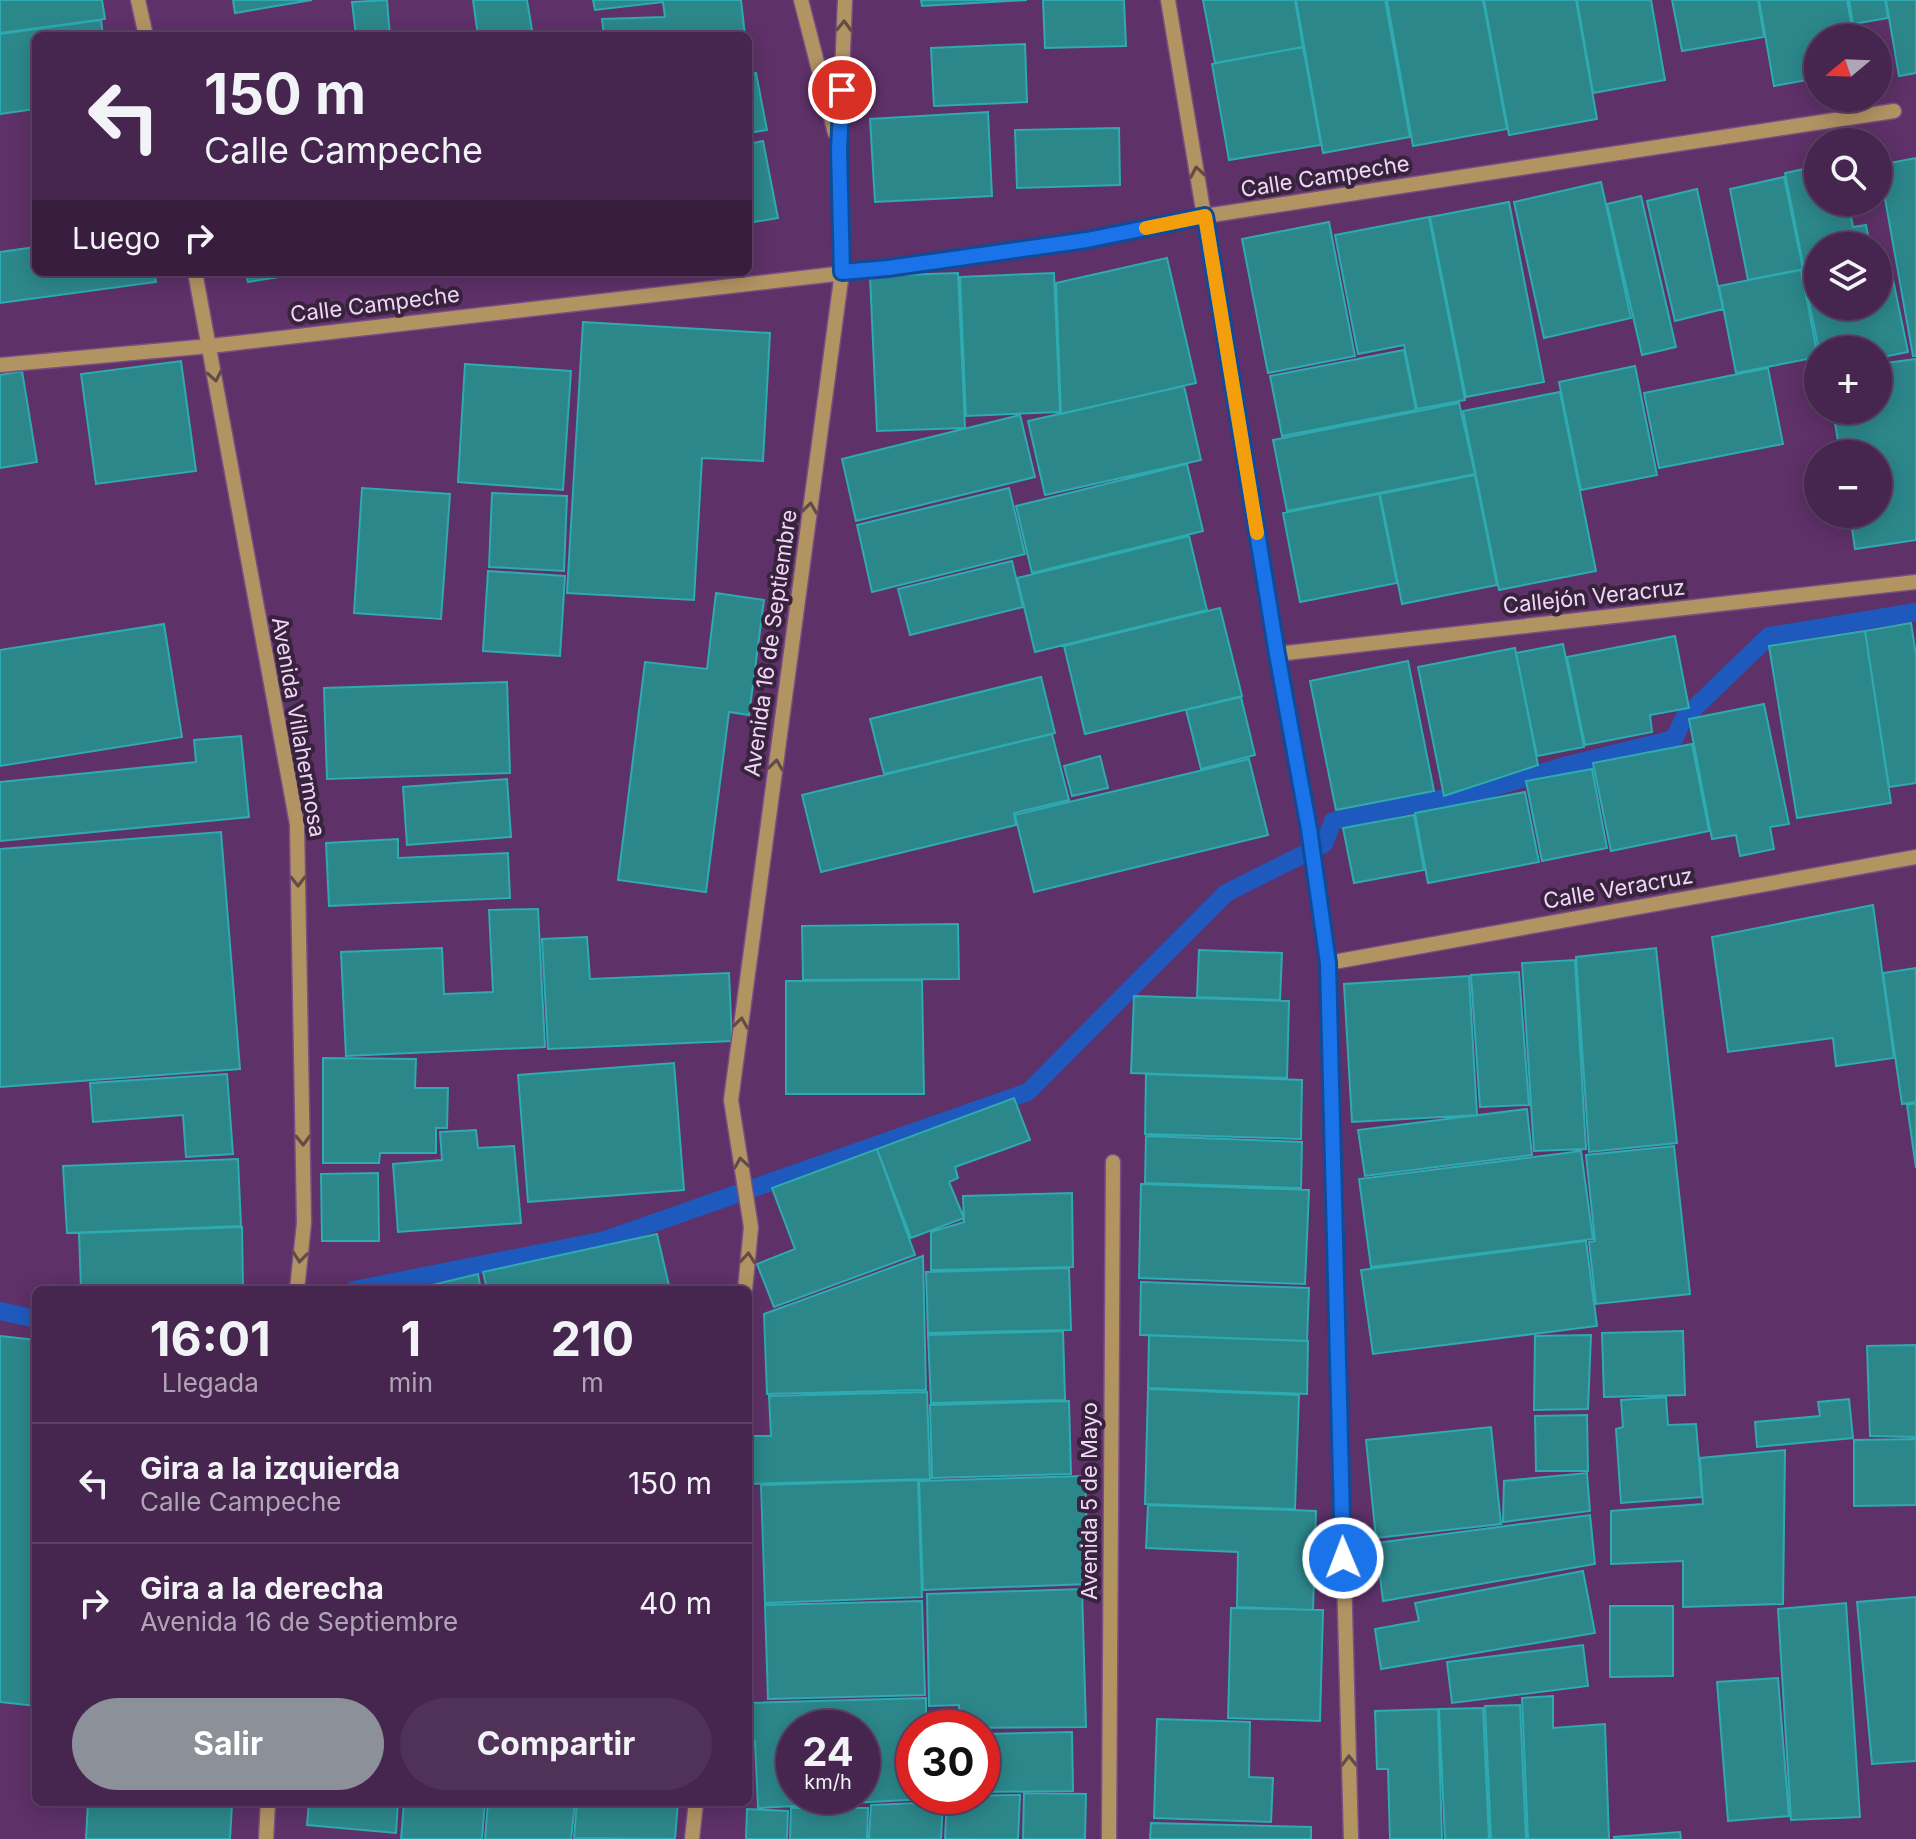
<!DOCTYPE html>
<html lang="es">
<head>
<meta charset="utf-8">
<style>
  :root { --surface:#46254e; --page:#503158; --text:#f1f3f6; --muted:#b0a5b6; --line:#5e4266; --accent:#8c9099 }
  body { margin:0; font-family:Inter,sans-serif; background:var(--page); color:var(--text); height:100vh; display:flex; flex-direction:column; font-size:30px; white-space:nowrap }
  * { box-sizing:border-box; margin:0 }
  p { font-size:26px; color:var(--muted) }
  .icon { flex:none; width:44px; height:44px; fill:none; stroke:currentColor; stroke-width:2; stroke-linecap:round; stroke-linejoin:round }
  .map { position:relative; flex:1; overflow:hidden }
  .panel { position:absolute; left:32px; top:1286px; width:720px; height:520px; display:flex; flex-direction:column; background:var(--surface); border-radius:12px; box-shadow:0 4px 20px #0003,0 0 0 2px var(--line) }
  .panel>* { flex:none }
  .banner { position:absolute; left:32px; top:32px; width:720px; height:244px; border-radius:12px; box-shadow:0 4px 20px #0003,0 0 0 2px var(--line); background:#46254e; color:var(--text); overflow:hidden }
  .needle { width:52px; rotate:251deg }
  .controls { position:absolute; left:1804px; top:24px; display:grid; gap:16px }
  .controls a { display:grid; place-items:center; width:88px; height:88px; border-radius:50%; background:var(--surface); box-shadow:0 4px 20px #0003,0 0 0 2px var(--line); font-size:40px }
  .speed { position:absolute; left:776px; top:1710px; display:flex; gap:16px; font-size:40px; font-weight:700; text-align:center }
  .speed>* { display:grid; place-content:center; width:104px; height:104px; border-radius:50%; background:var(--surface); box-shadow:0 4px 20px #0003,0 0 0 2px var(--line); line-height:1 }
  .speed small { font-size:20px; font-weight:400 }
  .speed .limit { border:12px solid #d22; background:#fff; color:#111 }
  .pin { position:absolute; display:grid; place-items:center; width:68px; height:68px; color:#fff; margin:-34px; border:4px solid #fff; border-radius:50%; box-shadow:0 2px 8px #0007 }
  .me { position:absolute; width:88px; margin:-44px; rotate:359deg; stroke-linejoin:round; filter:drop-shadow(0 0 6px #0008) }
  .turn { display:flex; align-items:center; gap:28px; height:168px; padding:0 40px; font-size:36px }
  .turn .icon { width:104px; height:104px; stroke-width:2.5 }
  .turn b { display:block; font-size:56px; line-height:68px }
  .then { display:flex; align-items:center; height:76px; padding:0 40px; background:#0003; gap:16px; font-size:30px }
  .eta { display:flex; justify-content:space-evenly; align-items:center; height:136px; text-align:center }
  .eta b { font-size:48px; font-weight:700; line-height:56px }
  .button { display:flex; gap:16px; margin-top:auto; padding:16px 40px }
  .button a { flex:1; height:92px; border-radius:48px; background:var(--accent); color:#fff; font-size:32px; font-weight:700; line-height:92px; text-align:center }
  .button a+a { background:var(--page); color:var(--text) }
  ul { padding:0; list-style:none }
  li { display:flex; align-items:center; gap:24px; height:120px; padding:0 40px; border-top:2px solid var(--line) }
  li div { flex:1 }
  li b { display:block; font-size:30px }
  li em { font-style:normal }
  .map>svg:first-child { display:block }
</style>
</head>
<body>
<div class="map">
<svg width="1916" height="1839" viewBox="0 0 1916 1839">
  <rect width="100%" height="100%" fill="#5e3168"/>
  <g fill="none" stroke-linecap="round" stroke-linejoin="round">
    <path stroke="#1e5abd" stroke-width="18" d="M 354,1290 L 605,1240 L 1028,1092 L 1226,893 L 1324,844 L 1333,821 L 1492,788 L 1564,766 L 1674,739 L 1684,718 L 1769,636 L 1916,612
      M 0,1311 L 36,1319"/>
  </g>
  <path fill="#2c878b" stroke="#2eaab0" stroke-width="2" fill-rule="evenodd" d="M 0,0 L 102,0 L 105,19 L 0,33 Z
    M 233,0 L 312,0 L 235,13 Z
    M 387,0 L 390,36 L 356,36 L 352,2 Z
    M 473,0 L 527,0 L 533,36 L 478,36 Z
    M 593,0 L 741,0 L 745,36 L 604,36 L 602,19 L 665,17 L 663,2 L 595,10 Z
    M 921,0 L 1027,0 L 922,6 Z
    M 1043,0 L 1124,0 L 1126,46 L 1045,48 Z
    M 1203,0 L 1295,0 L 1303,47 L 1215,63 Z
    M 1296,0 L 1385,0 L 1410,137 L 1323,153 Z
    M 1387,0 L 1483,0 L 1507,129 L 1413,146 Z
    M 1484,0 L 1576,0 L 1597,119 L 1509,135 Z
    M 1577,0 L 1651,0 L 1665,80 L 1593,93 Z
    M 1672,0 L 1758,0 L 1764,37 L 1682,51 Z
    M 1759,0 L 1847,0 L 1854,38 L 1818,38 L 1818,78 L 1774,86 Z
    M 1849,0 L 1885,0 L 1888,18 L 1853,24 Z
    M 1886,0 L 1916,0 L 1916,73 L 1899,76 Z
    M 101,20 L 103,36 L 36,36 L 36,109 L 0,114 L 0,34 Z
    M 1025,44 L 1027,102 L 934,106 L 931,48 Z
    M 1303,47 L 1321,145 L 1229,160 L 1212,64 Z
    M 756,73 L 767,130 L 748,133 L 748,75 Z
    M 988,112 L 992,196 L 875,202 L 870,119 Z
    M 1119,128 L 1120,185 L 1017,188 L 1015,130 Z
    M 763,141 L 778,218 L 748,223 L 748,144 Z
    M 1916,158 L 1916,356 L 1913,356 L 1879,165 Z
    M 1818,166 L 1818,202 L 1848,202 L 1853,227 L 1866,225 L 1870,246 L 1818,246 L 1818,271 L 1805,274 L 1785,173 Z
    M 1784,177 L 1803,269 L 1748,280 L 1730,189 Z
    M 1601,182 L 1631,318 L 1544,338 L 1514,202 Z
    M 1697,189 L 1723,309 L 1675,321 L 1647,201 Z
    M 1641,196 L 1676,347 L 1642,355 L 1607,204 Z
    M 1509,202 L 1544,382 L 1466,397 L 1430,217 Z
    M 1429,217 L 1465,400 L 1417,409 L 1404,345 L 1358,354 L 1335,235 Z
    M 1329,222 L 1355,356 L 1268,373 L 1242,239 Z
    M 36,247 L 36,272 L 154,272 L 156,282 L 0,303 L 0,252 Z
    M 1167,258 L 1196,383 L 1061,414 L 1056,283 Z
    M 1890,265 L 1908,352 L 1878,358 L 1878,350 L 1819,350 L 1805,282 L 1818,279 L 1818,306 L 1878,306 L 1878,268 Z
    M 1801,270 L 1818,357 L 1736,373 L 1719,286 Z
    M 246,272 L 310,272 L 248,282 Z
    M 958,273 L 965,428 L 877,431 L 870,276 Z
    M 1054,273 L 1060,412 L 966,416 L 960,277 Z
    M 583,322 L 770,333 L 763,461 L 702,458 L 694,600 L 567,593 Z
    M 1404,350 L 1416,410 L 1282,436 L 1270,376 Z
    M 1916,359 L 1916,540 L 1855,549 L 1850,514 L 1878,514 L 1878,454 L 1840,454 L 1833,410 L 1878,410 L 1878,364 Z
    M 181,361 L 196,471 L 96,484 L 81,374 Z
    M 465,364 L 571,371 L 563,490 L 458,482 Z
    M 1635,366 L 1657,475 L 1581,490 L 1559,382 Z
    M 1768,368 L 1783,444 L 1659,468 L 1644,393 Z
    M 22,371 L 37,462 L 0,468 L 0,375 Z
    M 1184,386 L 1201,460 L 1045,495 L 1028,421 Z
    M 1560,392 L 1596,571 L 1499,590 L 1463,411 Z
    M 1459,403 L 1475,474 L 1287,511 L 1273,440 Z
    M 1020,415 L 1035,477 L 856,521 L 842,459 Z
    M 1187,464 L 1203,531 L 1032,573 L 1016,506 Z
    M 1475,475 L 1497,585 L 1402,604 L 1380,494 Z
    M 362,488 L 450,494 L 441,619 L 354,613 Z
    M 1009,488 L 1025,554 L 872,592 L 857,525 Z
    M 492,493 L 567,496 L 564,571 L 489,567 Z
    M 1379,494 L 1397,583 L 1300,602 L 1283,513 Z
    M 1189,536 L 1207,610 L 1035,652 L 1017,578 Z
    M 1012,561 L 1023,607 L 910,635 L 898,589 Z
    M 488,571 L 565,576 L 560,656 L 483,651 Z
    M 716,593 L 764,600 L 749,715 L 729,712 L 706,892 L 618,880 L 645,662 L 707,669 Z
    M 1220,608 L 1242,696 L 1085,734 L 1064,646 Z
    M 1911,623 L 1916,655 L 1916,783 L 1889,787 L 1865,631 Z
    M 164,624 L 182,737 L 0,766 L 0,650 Z
    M 1865,631 L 1891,803 L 1797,818 L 1769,646 Z
    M 1675,636 L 1689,708 L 1650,715 L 1652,732 L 1585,745 L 1567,657 Z
    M 1563,644 L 1584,747 L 1537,756 L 1516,653 Z
    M 1515,648 L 1538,765 L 1444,796 L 1418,667 Z
    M 1408,661 L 1434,791 L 1336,810 L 1310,681 Z
    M 1041,677 L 1055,733 L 884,774 L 870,719 Z
    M 507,682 L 510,773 L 327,779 L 324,688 Z
    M 1241,697 L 1255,755 L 1201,769 L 1186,710 Z
    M 1764,704 L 1789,824 L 1770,827 L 1774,849 L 1740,856 L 1736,835 L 1712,839 L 1689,719 Z
    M 1052,734 L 1069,800 L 1014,813 L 1016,825 L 821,872 L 802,795 Z
    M 241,736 L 249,817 L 0,841 L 0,782 L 196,762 L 194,740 Z
    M 1692,744 L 1709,831 L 1611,851 L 1593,763 Z
    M 1100,756 L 1108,788 L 1072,796 L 1064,766 Z
    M 1249,759 L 1268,835 L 1034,892 L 1015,815 Z
    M 1592,769 L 1607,848 L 1542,861 L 1526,781 Z
    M 507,779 L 511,837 L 407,845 L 403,787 Z
    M 1525,792 L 1539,862 L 1428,883 L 1415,813 Z
    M 1414,815 L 1424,870 L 1354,883 L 1343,828 Z
    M 221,832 L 240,1069 L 0,1087 L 0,849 Z
    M 398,839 L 398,858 L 508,853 L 510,898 L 329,906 L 326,843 Z
    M 1873,905 L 1894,1058 L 1836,1066 L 1833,1038 L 1728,1052 L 1712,937 Z
    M 538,909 L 545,1047 L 346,1056 L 341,952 L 442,948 L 444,994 L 493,992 L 489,910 Z
    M 958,924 L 959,979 L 803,980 L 802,926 Z
    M 587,937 L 590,979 L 729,973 L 732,1041 L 548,1049 L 542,939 Z
    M 1656,948 L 1677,1143 L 1589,1152 L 1576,957 Z
    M 1199,950 L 1282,953 L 1280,1000 L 1197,997 Z
    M 1575,960 L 1586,1149 L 1534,1151 L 1522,963 Z
    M 1916,968 L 1916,1102 L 1902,1104 L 1883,973 Z
    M 1519,972 L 1529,1105 L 1480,1107 L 1471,975 Z
    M 1469,976 L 1477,1115 L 1352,1122 L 1344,984 Z
    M 922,980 L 924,1094 L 786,1094 L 786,981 Z
    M 1134,996 L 1289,1001 L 1287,1078 L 1131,1073 Z
    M 323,1058 L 416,1059 L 415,1088 L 448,1088 L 447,1128 L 436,1128 L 436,1153 L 380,1153 L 379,1163 L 323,1163 Z
    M 674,1063 L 684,1190 L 528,1202 L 518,1075 Z
    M 227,1074 L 233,1154 L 186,1157 L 183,1115 L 93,1122 L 90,1083 Z
    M 1146,1074 L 1302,1080 L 1301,1139 L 1145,1134 Z
    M 1014,1098 L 1030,1140 L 955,1167 L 958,1178 L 949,1182 L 964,1218 L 911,1238 L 877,1149 Z
    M 1916,1103 L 1916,1168 L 1907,1105 Z
    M 1527,1109 L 1532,1155 L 1365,1176 L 1358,1130 Z
    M 476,1130 L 478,1148 L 514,1146 L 521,1223 L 398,1232 L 393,1164 L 442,1160 L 440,1132 Z
    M 1146,1136 L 1302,1142 L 1301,1188 L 1145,1183 Z
    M 1674,1146 L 1690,1294 L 1596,1304 L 1589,1242 L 1595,1241 L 1586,1155 Z
    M 877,1149 L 915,1255 L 774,1307 L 757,1264 L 795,1249 L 772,1188 Z
    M 1581,1151 L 1593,1239 L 1371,1267 L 1359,1179 Z
    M 238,1159 L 241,1226 L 67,1233 L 63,1166 Z
    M 378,1173 L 379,1241 L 322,1241 L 321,1174 Z
    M 1141,1184 L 1309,1190 L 1305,1284 L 1139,1278 Z
    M 1072,1193 L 1073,1267 L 931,1270 L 931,1232 L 964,1222 L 963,1196 Z
    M 242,1227 L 243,1290 L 81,1290 L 79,1233 Z
    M 657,1234 L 670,1290 L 487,1290 L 483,1272 Z
    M 1586,1241 L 1597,1326 L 1373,1354 L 1361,1270 Z
    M 923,1256 L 926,1390 L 767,1394 L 764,1314 Z
    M 1069,1268 L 1071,1330 L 928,1333 L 926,1272 Z
    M 478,1274 L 481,1290 L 411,1290 Z
    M 1141,1282 L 1309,1288 L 1307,1341 L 1140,1335 Z
    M 1063,1331 L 1065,1400 L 931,1403 L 928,1335 Z
    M 1683,1331 L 1685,1395 L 1604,1397 L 1602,1333 Z
    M 1149,1335 L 1308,1341 L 1307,1394 L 1148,1388 Z
    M 1591,1335 L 1588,1409 L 1534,1410 L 1535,1336 Z
    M 0,1336 L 36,1340 L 36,1706 L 0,1702 Z
    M 1916,1345 L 1916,1437 L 1870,1436 L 1867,1346 Z
    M 1148,1389 L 1299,1395 L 1295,1509 L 1145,1504 Z
    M 927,1392 L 930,1479 L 748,1484 L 748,1436 L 771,1436 L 769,1396 Z
    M 1666,1397 L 1668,1425 L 1696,1424 L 1702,1497 L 1621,1503 L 1616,1429 L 1623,1427 L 1621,1400 Z
    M 1849,1399 L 1853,1438 L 1757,1447 L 1755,1422 L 1820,1416 L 1818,1402 Z
    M 1069,1401 L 1071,1474 L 932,1478 L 930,1405 Z
    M 1587,1415 L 1588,1471 L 1536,1471 L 1535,1416 Z
    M 1491,1427 L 1501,1524 L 1376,1538 L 1366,1440 Z
    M 1916,1439 L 1916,1505 L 1854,1506 L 1854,1440 Z
    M 1785,1450 L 1783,1604 L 1683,1607 L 1683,1561 L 1611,1564 L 1611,1511 L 1703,1504 L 1700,1458 Z
    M 1587,1473 L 1590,1511 L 1503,1522 L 1504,1481 Z
    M 1085,1476 L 1089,1584 L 923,1590 L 919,1481 Z
    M 918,1480 L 922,1597 L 765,1603 L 761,1485 Z
    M 1148,1505 L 1316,1511 L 1313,1610 L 1237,1607 L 1238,1552 L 1146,1548 Z
    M 1590,1515 L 1595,1564 L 1383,1601 L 1376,1543 Z
    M 1583,1571 L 1595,1633 L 1381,1669 L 1375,1629 L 1419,1621 L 1415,1603 Z
    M 1082,1589 L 1086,1727 L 960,1728 L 959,1705 L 929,1706 L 927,1594 Z
    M 1916,1597 L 1916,1761 L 1872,1764 L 1857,1602 Z
    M 922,1601 L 925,1695 L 768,1699 L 765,1605 Z
    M 1846,1603 L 1860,1817 L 1791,1820 L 1778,1609 Z
    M 1610,1606 L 1673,1606 L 1673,1676 L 1610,1677 Z
    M 1231,1608 L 1323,1610 L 1320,1721 L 1228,1718 Z
    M 1583,1645 L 1588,1686 L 1452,1703 L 1447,1662 Z
    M 1778,1678 L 1789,1816 L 1728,1821 L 1717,1682 Z
    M 1553,1696 L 1553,1728 L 1605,1724 L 1609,1839 L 1528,1839 L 1522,1698 Z
    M 926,1698 L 926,1728 L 914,1728 L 914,1796 L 944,1796 L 944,1798 L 758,1808 L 755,1741 L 748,1741 L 748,1703 ZM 794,1728 L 862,1728 L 862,1796 L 794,1796 Z
    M 1520,1705 L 1526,1839 L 1491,1839 L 1485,1706 Z
    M 1483,1708 L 1489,1839 L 1445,1839 L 1439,1709 Z
    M 1438,1709 L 1442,1839 L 1390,1839 L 1388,1769 L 1377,1769 L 1375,1711 Z
    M 1157,1719 L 1250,1722 L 1249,1777 L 1273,1778 L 1271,1822 L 1154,1818 Z
    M 1072,1732 L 1073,1791 L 982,1792 L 982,1734 Z
    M 1024,1793 L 1086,1794 L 1085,1839 L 1023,1839 Z
    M 1020,1795 L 1018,1839 L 945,1839 L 947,1796 Z
    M 88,1802 L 232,1804 L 230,1839 L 86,1839 Z
    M 309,1802 L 398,1802 L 396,1833 L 307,1825 Z
    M 404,1802 L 485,1802 L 482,1839 L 401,1839 Z
    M 488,1802 L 575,1802 L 571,1839 L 485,1839 Z
    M 577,1802 L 678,1802 L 675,1839 L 574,1838 Z
    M 943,1802 L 941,1839 L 869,1839 L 871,1805 Z
    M 791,1808 L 868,1808 L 867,1839 L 790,1839 Z
    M 747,1809 L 788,1811 L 787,1839 L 746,1839 Z
    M 1151,1823 L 1311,1827 L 1311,1839 L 1150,1839 Z
    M 1680,1832 L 1681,1839 L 1614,1839 L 1614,1837 Z"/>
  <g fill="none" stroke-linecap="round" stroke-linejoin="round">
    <g stroke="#784f82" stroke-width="17">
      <path id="minor" d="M 138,0 L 146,36
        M 801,0 L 835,133
        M 1168,0 L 1277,654 L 1309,829 L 1328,963 L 1351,1839
        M 195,272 L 297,824 L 304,1223 L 297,1290
        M 0,365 L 210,346 L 888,268 L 1087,240 L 1205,216 L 1894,111
        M 1277,654 L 1916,582
        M 1328,963 L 1916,857
        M 745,1290 L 751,1227 L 731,1100 L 842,272 L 839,149 L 845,0
        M 266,1839 L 268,1802
        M 692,1839 L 696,1802
        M 1109,1839 L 1113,1162"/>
    </g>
    <use href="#minor" stroke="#b29463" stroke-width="14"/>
  </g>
  <defs><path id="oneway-chevron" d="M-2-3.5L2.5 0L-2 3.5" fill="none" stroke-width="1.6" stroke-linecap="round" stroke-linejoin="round" transform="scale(2)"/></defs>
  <g stroke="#634b4a">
    <use href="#oneway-chevron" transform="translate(844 26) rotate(-88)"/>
    <use href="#oneway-chevron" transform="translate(1197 172) rotate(-100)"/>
    <use href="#oneway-chevron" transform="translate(215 376) rotate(80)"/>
    <use href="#oneway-chevron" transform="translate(810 508) rotate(-82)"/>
    <use href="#oneway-chevron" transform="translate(776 765) rotate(-82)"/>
    <use href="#oneway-chevron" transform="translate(298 881) rotate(89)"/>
    <use href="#oneway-chevron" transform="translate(741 1023) rotate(-82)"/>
    <use href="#oneway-chevron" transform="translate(303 1140) rotate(89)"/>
    <use href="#oneway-chevron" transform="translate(741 1163) rotate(-99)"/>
    <use href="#oneway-chevron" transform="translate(300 1257) rotate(96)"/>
    <use href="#oneway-chevron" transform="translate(748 1258) rotate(-85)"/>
    <use href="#oneway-chevron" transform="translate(1349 1761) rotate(-91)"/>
  </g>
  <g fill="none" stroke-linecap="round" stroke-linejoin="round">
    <g stroke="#114b97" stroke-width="20">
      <path id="route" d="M 842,90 L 839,149 L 842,272 L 888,268 L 1087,240 L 1205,216 L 1277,654 L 1309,829 L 1328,963 L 1343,1558"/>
    </g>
    <use href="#route" stroke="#1a73e8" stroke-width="14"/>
    <path stroke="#f59e0b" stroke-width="14" d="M 1146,228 L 1205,216 L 1257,533"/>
  </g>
  <g text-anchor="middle" stroke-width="8" stroke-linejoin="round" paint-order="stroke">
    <g font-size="22" fill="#f1d6f7" stroke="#38233c">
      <text transform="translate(1325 176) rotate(-9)" y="8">Calle Campeche</text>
      <text transform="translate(375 304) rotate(-7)" y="8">Calle Campeche</text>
      <text transform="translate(1594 596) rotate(-6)" y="8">Callejón Veracruz</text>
      <text transform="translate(770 643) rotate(-82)" y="8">Avenida 16 de Septiembre</text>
      <text transform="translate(299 727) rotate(80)" y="8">Avenida Villahermosa</text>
      <text transform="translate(1618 888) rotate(-10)" y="8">Calle Veracruz</text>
      <text transform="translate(1089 1501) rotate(-90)" y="8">Avenida 5 de Mayo</text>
    </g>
  </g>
</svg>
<div class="controls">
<a><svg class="needle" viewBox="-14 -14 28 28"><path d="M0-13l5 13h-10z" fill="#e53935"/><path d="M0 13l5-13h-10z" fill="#b0a5b6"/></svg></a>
<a><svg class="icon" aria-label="search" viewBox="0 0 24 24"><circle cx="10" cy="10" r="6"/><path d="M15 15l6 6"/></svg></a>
<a><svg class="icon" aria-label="layers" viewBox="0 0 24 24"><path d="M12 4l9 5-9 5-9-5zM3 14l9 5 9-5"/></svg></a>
<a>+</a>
<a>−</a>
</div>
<div class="speed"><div>24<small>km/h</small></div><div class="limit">30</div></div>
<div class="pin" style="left:842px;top:90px;background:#d93025"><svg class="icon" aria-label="arrive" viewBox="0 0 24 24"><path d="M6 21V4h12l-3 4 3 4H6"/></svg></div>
<svg class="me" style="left:1343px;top:1558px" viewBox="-20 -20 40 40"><circle r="17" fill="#1a73e8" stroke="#fff" stroke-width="3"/><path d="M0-11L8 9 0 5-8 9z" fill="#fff"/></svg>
<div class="banner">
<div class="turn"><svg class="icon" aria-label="left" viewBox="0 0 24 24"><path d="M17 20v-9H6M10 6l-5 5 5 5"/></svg><div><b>150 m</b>Calle Campeche</div></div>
<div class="then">Luego<svg class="icon" aria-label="right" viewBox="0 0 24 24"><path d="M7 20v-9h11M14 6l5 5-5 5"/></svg></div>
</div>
<section class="panel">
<div class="eta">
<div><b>16:01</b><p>Llegada</p></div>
<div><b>1</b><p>min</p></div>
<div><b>210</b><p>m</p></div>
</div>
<ul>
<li><svg class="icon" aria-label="left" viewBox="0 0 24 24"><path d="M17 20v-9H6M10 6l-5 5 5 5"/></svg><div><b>Gira a la izquierda</b><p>Calle Campeche</p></div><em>150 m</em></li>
<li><svg class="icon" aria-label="right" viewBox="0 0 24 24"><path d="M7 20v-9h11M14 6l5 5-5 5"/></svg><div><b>Gira a la derecha</b><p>Avenida 16 de Septiembre</p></div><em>40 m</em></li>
</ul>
<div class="button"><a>Salir</a><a>Compartir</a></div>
</section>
</div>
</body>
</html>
